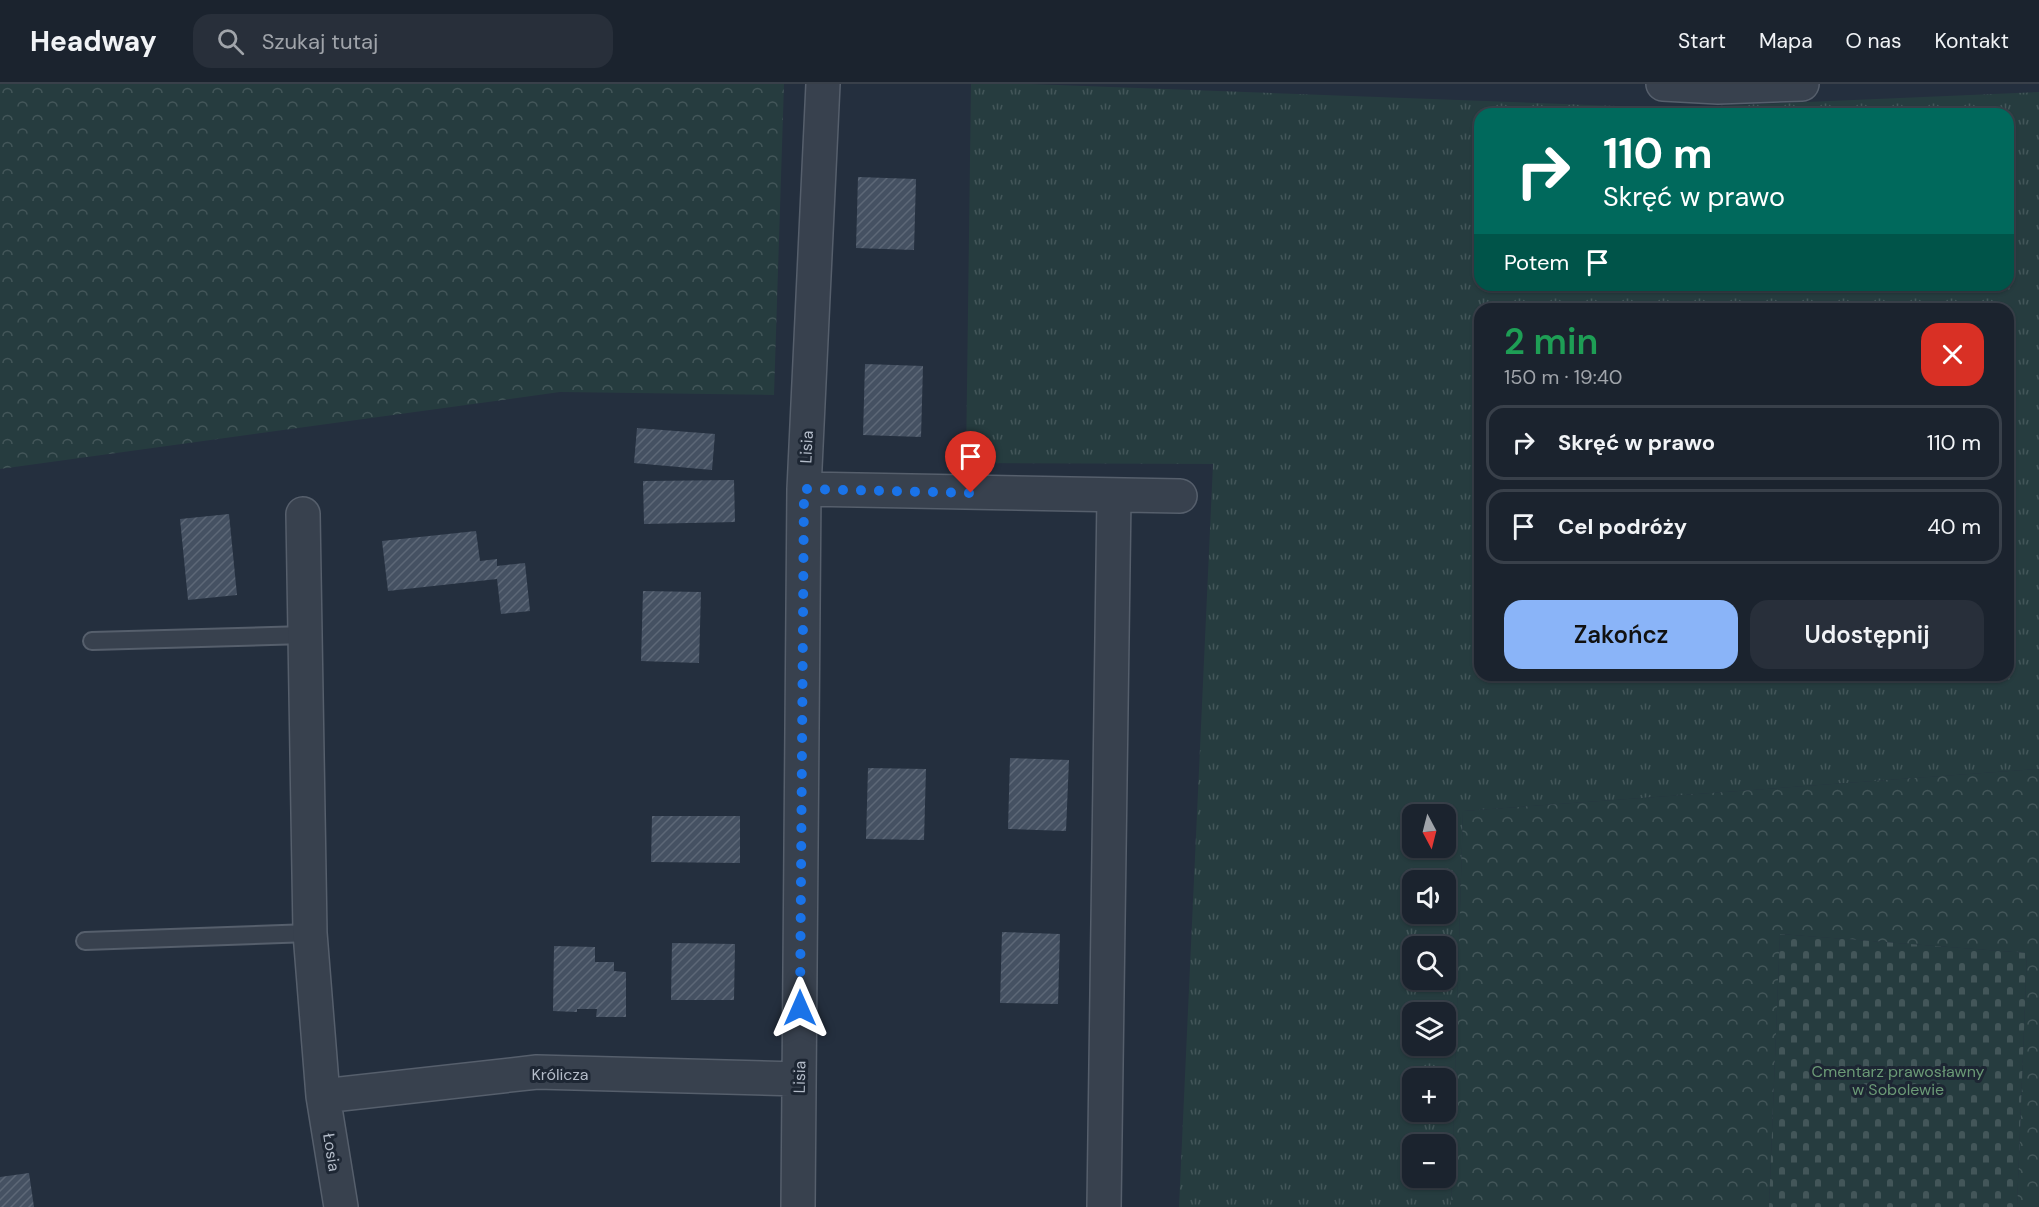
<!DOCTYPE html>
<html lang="pl">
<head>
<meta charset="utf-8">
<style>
  :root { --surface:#1b232e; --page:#282f3a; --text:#f1f3f6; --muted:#a0a4aa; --line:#39404a; --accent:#8ab4f8 }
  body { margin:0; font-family:"DM Sans",sans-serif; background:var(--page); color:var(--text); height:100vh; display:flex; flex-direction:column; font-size:22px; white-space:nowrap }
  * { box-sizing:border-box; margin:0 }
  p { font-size:20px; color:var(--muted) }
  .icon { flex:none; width:33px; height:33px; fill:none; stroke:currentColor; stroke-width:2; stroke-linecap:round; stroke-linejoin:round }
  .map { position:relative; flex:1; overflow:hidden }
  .panel { position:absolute; left:1474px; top:219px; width:540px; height:378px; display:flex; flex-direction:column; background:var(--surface); border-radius:18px; box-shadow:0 2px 4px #0004,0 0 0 2px var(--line) }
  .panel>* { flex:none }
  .hud { position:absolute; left:1474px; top:24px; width:540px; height:183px; border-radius:18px; box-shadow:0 2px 4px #0004,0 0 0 2px var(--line); background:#00695c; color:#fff; overflow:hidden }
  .needle { width:39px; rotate:173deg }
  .tools { position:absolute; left:1402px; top:720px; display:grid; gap:12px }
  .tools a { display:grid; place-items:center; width:54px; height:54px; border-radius:12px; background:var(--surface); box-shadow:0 2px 4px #0004,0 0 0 2px var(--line); font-size:30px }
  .pin { position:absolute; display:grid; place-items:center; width:51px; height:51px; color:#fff; margin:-62px -26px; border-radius:50% 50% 50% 0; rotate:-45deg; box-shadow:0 0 6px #0007 }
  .pin .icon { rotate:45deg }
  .me { position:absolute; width:66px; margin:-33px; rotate:0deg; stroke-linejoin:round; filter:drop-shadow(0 0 4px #0008) }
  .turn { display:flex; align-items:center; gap:21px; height:126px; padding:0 30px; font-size:27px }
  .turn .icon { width:78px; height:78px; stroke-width:2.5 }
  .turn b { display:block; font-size:42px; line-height:51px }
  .then { display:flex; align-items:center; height:57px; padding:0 30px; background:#0003; gap:12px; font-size:22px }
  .round { display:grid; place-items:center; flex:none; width:63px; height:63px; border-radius:18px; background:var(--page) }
  .summary { display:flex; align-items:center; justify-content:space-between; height:102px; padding:0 30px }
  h1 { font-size:36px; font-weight:600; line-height:45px; color:#1e9e55 }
  .cta { display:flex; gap:12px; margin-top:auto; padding:12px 30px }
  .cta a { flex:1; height:69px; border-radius:18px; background:var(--accent); color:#111; font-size:24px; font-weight:600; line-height:69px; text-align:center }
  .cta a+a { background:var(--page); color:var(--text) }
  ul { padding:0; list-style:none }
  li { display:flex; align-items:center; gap:18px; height:75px; margin:0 12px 9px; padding:0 18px; border:3px solid var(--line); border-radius:18px }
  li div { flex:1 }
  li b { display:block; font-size:22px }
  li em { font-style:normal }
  header { display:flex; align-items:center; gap:36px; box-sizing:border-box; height:84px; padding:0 30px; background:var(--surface); border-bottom:2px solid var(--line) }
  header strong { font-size:28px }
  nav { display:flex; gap:33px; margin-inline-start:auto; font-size:21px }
  .search { width:420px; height:54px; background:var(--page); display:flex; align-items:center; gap:15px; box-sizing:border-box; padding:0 21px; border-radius:18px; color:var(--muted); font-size:22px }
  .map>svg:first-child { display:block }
</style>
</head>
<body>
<header>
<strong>Headway</strong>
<div class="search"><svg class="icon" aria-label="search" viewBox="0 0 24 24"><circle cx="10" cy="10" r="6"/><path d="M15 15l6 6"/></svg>Szukaj tutaj</div>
<nav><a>Start</a><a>Mapa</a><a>O nas</a><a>Kontakt</a></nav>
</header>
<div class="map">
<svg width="2039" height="1123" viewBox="0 0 2039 1123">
  <defs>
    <pattern id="grass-tufts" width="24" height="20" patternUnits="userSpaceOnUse" patternTransform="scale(1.5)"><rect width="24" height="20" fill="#263c3f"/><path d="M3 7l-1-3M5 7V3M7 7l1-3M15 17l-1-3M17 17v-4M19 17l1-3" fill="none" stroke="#435659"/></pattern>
    <pattern id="forest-crowns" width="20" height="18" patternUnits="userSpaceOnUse" patternTransform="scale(1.5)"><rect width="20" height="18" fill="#263c3f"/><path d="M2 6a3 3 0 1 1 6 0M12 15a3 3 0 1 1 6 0" fill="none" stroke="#435659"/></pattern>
    <pattern id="cemetery-stones" width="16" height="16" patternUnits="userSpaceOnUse" patternTransform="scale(1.5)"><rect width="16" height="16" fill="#263c3f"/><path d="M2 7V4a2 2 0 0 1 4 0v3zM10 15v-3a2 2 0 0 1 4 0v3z" fill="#435659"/></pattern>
    <pattern id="building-hatch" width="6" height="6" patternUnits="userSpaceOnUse" patternTransform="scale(1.5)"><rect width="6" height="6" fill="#455162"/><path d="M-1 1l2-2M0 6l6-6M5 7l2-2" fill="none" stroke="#5d6877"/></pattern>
  </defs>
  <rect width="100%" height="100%" fill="#242f3e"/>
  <path fill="url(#grass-tufts)" fill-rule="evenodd" d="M 971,0 L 1031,0 L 1669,24 L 2039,8 L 2039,685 L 1463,727 L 1451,1123 L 1179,1123 L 1213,380 L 966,379 ZM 1480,30 L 2008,30 L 2008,201 L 1480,201 ZM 1480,225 L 2008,225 L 2008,591 L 1480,591 ZM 1413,730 L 1446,730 L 1446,764 L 1413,764 ZM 1413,796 L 1446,796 L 1446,830 L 1413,830 ZM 1413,862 L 1446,862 L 1446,896 L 1413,896 ZM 1413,928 L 1446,928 L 1446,962 L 1413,962 ZM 1413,994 L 1446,994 L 1446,1028 L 1413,1028 ZM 1413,1060 L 1446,1060 L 1446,1094 L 1413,1094 Z"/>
  <path fill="url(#forest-crowns)" d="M 0,0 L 784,0 L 774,311 L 560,308 L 0,385 Z
    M 2039,685 L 2039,1123 L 2017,1123 L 2027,869 L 1780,850 L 1769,1123 L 1451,1123 L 1463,727 Z"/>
  <path fill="url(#cemetery-stones)" d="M 1780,850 L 2027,869 L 2017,1123 L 1769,1123 Z"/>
  <path fill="url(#building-hatch)" d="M 858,93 L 916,95 L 914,166 L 856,164 Z
    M 865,280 L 923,282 L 921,353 L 863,351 Z
    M 637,344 L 715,350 L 712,386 L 634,379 Z
    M 734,396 L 735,438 L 644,440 L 643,397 Z
    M 229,430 L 237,511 L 188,516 L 180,435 Z
    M 476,447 L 480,477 L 497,475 L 497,482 L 525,479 L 530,527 L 501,530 L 497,495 L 388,507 L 382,457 Z
    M 643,507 L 701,508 L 699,579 L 641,577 Z
    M 1010,674 L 1069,676 L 1066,747 L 1008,745 Z
    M 868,684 L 926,685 L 924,756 L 866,755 Z
    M 652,732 L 740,732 L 740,779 L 651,778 Z
    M 1002,848 L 1060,850 L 1058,920 L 1000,919 Z
    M 672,859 L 735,860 L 734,916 L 671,916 Z
    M 554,862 L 595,863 L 595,878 L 614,878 L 614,887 L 626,888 L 626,933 L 596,933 L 597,925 L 577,925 L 577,928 L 553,927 Z
    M 29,1089 L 34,1123 L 0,1123 L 0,1093 Z"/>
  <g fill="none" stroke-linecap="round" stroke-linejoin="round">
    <g stroke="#565f6c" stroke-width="20">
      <path id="service" d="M 92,557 L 305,551
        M 85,857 L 310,849"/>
    </g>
    <g stroke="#565f6c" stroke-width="36">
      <path id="minor" d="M 1663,0 L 1718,3 L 1802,0
        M 804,405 L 1180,412
        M 303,430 L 310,849 L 323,1012 L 341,1123
        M 323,1012 L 537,988 L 799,995
        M 798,1123 L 804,405 L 823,0
        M 1104,1123 L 1114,412"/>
    </g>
    <use href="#service" stroke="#38414e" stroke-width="16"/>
    <use href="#minor" stroke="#38414e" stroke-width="33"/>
  </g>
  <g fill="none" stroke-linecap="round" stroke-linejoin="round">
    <path stroke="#1a73e8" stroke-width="10" stroke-dasharray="0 18" d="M 800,924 L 804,405 L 971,409"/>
  </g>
  <g text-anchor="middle" stroke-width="6" stroke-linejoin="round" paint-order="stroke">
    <g font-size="16" fill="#b4bcc9" stroke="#1d2633">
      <text transform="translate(806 363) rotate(-87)" y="6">Lisia</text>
      <text x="560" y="996">Królicza</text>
      <text transform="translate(799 993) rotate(-89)" y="6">Lisia</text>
      <text transform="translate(332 1068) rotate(81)" y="6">Łosia</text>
    </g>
    <g font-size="16" fill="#6b9a76" stroke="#1d2633">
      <text x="1898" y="993">Cmentarz prawosławny<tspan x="1898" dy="18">w Sobolewie</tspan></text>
    </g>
  </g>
</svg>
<div class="tools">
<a><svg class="needle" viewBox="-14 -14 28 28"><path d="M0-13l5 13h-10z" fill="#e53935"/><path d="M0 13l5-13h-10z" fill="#a0a4aa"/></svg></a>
<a><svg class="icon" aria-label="sound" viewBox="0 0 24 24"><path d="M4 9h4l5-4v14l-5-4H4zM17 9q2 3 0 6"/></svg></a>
<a><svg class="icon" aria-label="search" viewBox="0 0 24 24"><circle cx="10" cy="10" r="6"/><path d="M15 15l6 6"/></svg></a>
<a><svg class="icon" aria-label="layers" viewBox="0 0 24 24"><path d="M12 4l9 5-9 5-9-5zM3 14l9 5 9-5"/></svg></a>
<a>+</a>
<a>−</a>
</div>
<div class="pin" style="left:971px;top:409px;background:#d93025"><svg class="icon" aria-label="arrive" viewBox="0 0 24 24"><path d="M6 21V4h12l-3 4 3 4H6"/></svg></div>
<svg class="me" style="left:800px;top:924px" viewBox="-20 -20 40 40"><path d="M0-17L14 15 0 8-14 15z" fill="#1a73e8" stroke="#fff" stroke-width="4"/></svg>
<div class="hud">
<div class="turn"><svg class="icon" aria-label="right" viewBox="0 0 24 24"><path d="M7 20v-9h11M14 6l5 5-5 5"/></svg><div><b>110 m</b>Skręć w prawo</div></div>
<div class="then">Potem<svg class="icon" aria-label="arrive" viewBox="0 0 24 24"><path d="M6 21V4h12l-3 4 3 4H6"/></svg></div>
</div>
<section class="panel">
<div class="summary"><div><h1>2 min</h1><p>150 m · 19:40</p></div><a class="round" style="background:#d93025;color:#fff"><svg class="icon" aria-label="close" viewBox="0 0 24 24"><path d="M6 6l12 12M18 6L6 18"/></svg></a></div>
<ul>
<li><svg class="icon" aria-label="right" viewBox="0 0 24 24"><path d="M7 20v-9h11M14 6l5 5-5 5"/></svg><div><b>Skręć w prawo</b></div><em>110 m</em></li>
<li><svg class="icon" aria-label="arrive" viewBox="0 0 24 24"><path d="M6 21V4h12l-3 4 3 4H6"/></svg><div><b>Cel podróży</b></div><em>40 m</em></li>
</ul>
<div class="cta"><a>Zakończ</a><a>Udostępnij</a></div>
</section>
</div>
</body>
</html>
